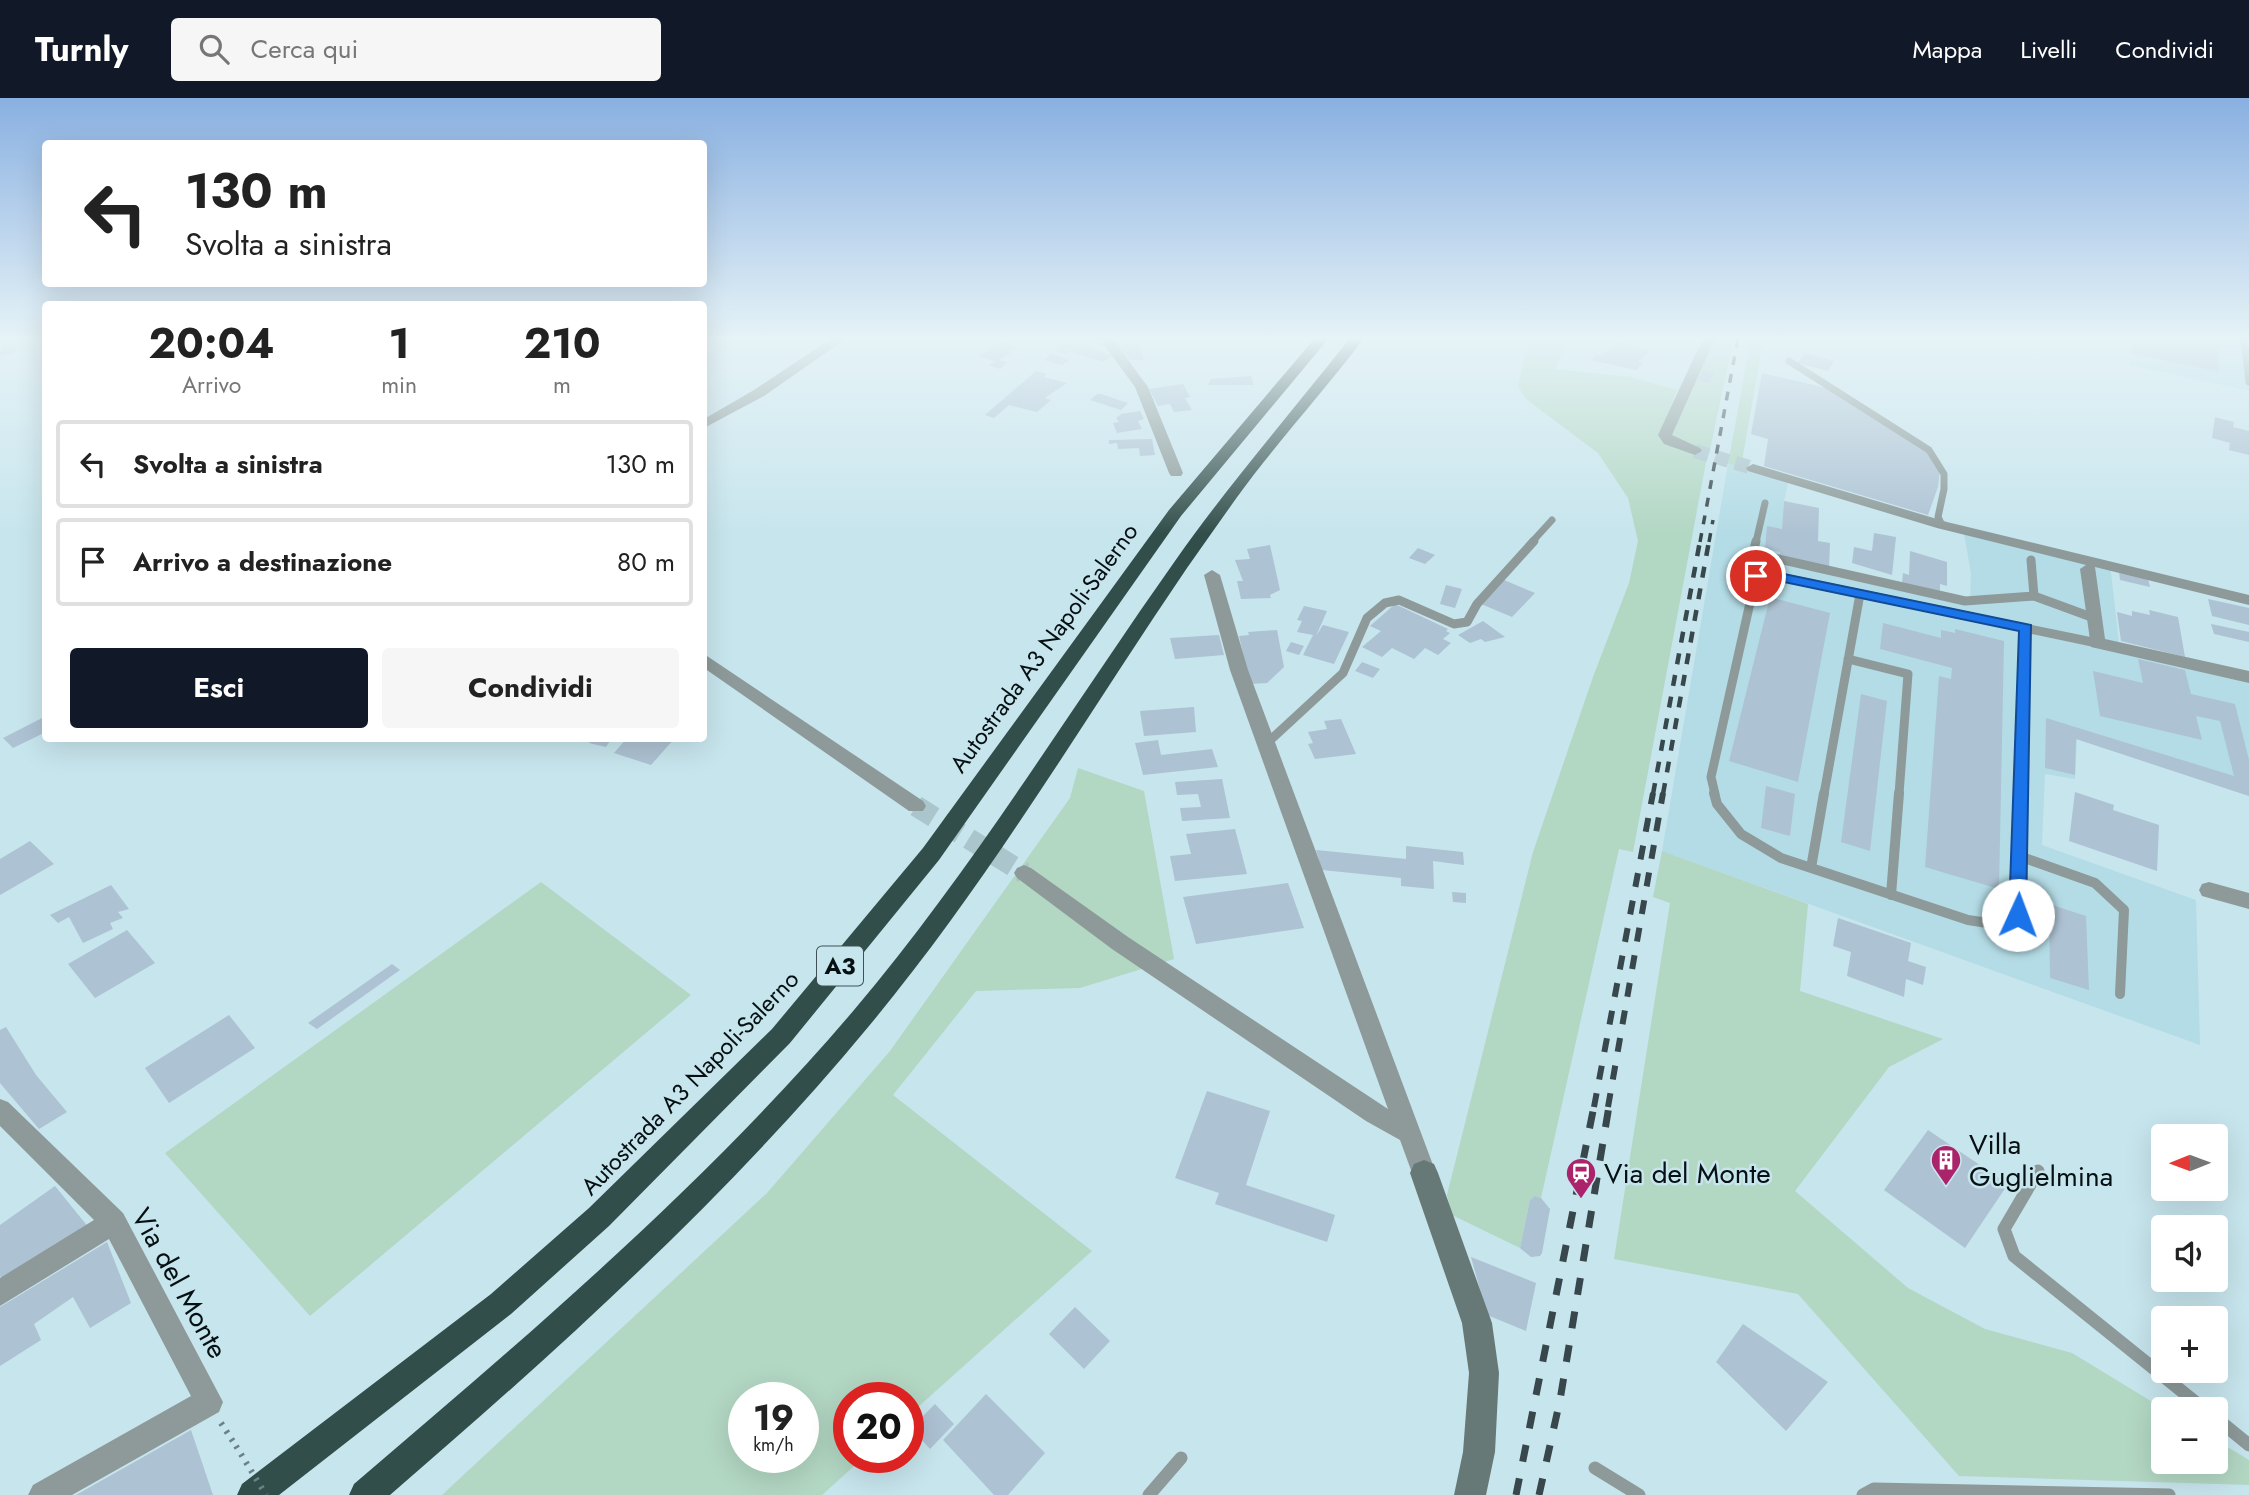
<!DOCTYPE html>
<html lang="it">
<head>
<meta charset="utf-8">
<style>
  :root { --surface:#fff; --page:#f6f6f6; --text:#222; --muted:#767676; --line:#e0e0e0; --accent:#111827 }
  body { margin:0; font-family:Jost,sans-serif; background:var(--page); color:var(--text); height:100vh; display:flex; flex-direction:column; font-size:26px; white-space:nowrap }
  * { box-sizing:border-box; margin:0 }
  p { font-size:23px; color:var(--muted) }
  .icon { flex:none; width:38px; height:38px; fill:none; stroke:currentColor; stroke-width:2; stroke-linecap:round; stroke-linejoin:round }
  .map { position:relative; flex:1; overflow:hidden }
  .drawer { position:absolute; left:42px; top:203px; width:665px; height:441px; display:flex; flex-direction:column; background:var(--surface); border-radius:7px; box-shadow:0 7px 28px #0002 }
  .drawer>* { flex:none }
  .banner { position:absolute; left:42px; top:42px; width:665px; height:147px; border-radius:7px; box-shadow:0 7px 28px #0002; background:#fff; color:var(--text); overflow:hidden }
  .needle { width:46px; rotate:269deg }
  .fabs { position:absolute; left:2151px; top:1026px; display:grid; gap:14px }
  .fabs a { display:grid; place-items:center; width:77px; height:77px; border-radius:7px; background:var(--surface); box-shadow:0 7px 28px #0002; font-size:35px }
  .speed { position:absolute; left:728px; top:1284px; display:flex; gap:14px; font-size:35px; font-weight:700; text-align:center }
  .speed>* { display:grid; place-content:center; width:91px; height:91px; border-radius:50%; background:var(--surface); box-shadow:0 7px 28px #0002; line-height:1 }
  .speed small { font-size:18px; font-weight:400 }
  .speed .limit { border:10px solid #d22; background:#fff; color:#111 }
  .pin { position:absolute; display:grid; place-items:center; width:60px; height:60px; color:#fff; margin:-30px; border:4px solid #fff; border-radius:50%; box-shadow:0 2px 7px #0007 }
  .me { position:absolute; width:77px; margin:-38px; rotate:2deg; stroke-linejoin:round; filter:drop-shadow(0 0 5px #0008) }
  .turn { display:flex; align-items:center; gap:24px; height:147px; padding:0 28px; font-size:32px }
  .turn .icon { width:91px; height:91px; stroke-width:2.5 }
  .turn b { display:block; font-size:49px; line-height:60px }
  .eta { display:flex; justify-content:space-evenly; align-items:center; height:119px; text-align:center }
  .eta b { font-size:42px; font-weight:700; line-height:49px }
  .cta { display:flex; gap:14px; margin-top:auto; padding:14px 28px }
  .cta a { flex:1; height:80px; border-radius:7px; background:var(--accent); color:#fff; font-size:28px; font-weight:700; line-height:80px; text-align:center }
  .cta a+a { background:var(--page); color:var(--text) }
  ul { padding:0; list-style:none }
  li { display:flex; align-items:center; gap:21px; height:88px; margin:0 14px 10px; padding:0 14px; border:4px solid var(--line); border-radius:7px }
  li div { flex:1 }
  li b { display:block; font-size:26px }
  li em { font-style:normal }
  header { display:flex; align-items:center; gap:42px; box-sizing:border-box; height:98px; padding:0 35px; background:var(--accent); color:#fff }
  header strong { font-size:33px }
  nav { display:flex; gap:38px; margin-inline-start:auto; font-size:24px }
  .search { width:490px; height:63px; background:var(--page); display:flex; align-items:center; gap:18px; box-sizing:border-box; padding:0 24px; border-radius:7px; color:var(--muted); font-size:26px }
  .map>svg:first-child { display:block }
</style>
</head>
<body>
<header>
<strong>Turnly</strong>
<div class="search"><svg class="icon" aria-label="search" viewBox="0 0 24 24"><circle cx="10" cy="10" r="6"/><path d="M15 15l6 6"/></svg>Cerca qui</div>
<nav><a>Mappa</a><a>Livelli</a><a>Condividi</a></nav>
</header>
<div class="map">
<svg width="2249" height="1397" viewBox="0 0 2249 1397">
  <rect width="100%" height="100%" fill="#c7e5ed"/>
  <path fill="#b4dce6" d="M 2132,240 L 2249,240 L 2249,293 L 2130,267 Z
    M 1728,366 L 1789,381 L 1784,403 L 1780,460 L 1970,502 L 1971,476 L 1963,430 L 2110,466 L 2119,545 L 2249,578 L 2249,698 L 2077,641 L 2075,681 L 2045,676 L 2042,747 L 2196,802 L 2200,947 L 1662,753 Z"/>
  <path fill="#b2d7c3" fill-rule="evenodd" d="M 1529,240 L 1569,240 L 1555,271 L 1630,279 L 1677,292 L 1660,339 L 1673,347 L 1707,359 L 1633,754 L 1619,751 L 1541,1100 L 1535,1098 L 1530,1102 L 1520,1150 L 1452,1117 L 1447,1097 L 1533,754 L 1593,579 L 1629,485 L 1638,443 L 1628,400 L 1598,355 L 1526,301 L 1518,288 Z
    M 1714,240 L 1734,240 L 1709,356 L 1675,344 L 1669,337 Z
    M 1751,240 L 1763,243 L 1741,369 L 1728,366 Z
    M 1078,670 L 1144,693 L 1174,861 L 1080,890 L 976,893 L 893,997 L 1092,1153 L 908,1318 L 908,1300 L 849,1300 L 849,1360 L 863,1360 L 822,1397 L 442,1397 L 767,1095 L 890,953 L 1070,700 ZM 744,1300 L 803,1300 L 803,1360 L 744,1360 Z
    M 1662,753 L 1808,806 L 1800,893 L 1943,941 L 1889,969 L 1795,1093 L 1908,1190 L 1985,1231 L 2072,1255 L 2164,1311 L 2163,1363 L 2216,1363 L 2216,1342 L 2249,1362 L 2249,1387 L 1959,1378 L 1798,1196 L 1614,1161 L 1670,805 L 1653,799 Z
    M 541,784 L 691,897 L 310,1218 L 165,1055 Z"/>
  <path fill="#adc2d3" d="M 1046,240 L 1101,240 L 1107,247 L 1100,250 L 1095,244 L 1089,248 L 1112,258 L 1103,264 L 1068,253 L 1065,256 L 1056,253 L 1059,250 L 1052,248 L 1057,245 L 1045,243 Z
    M 1111,240 L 1137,240 L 1144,262 L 1130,262 Z
    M 2132,240 L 2218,240 L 2219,274 L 2131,255 Z
    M 1002,243 L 1019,249 L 999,262 L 1007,264 L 1000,271 L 989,267 L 995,263 L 979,258 Z
    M 1618,243 L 1650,253 L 1638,264 L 1643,265 L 1636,272 L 1591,262 L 1597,257 L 1601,258 Z
    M 14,245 L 16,254 L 0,258 L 0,254 L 3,253 L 1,248 Z
    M 1804,255 L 1834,263 L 1828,273 L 1798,265 Z
    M 1052,256 L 1070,262 L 1062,267 L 1044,262 Z
    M 1702,272 L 1714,275 L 1709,285 L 1697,282 Z
    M 1036,273 L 1047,276 L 1044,279 L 1067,285 L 1045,300 L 1051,302 L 1037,314 L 1009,307 L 994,320 L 985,317 Z
    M 1762,275 L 1827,290 L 1927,353 L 1940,372 L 1938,389 L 1928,417 L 1764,368 L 1768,341 L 1751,336 Z
    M 1251,278 L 1254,287 L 1208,287 L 1211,281 Z
    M 1183,286 L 1190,299 L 1185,300 L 1192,312 L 1174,314 L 1170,306 L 1158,308 L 1149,291 Z
    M 1097,296 L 1101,296 L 1128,305 L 1121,312 L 1090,302 Z
    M 1140,313 L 1144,321 L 1138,323 L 1142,331 L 1117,335 L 1113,325 L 1119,324 L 1116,320 L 1121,316 Z
    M 2215,319 L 2234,324 L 2233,329 L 2249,333 L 2249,357 L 2229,352 L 2230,345 L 2212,340 Z
    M 1152,341 L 1155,357 L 1140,358 L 1139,350 L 1118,351 L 1117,345 L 1109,346 L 1109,342 Z
    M 1784,403 L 1819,410 L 1818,443 L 1830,445 L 1829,470 L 1780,460 L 1780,454 L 1765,451 L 1767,428 L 1782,431 Z
    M 1874,435 L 1896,439 L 1892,477 L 1852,465 L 1854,449 L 1872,453 Z
    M 1270,447 L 1280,492 L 1270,497 L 1271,500 L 1241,501 L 1237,483 L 1243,483 L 1235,462 L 1250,461 L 1247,451 Z
    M 1418,450 L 1435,457 L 1425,466 L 1409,460 Z
    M 1910,453 L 1947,464 L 1947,488 L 1940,486 L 1940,494 L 1902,485 L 1903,475 L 1909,477 Z
    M 2119,474 L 2148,481 L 2150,489 L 2120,482 Z
    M 1504,482 L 1535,495 L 1512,519 L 1481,506 Z
    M 1446,487 L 1462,491 L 1455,510 L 1440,506 Z
    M 1770,499 L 1830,515 L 1798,684 L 1729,663 Z
    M 2208,501 L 2249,510 L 2249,527 L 2212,518 Z
    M 1395,506 L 1448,531 L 1446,533 L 1450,535 L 1443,541 L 1451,545 L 1438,557 L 1425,550 L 1414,561 L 1392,550 L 1382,559 L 1362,549 L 1381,533 L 1370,528 Z
    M 1304,508 L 1327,513 L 1316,538 L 1323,527 L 1349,534 L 1334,566 L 1303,557 L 1313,537 L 1297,534 L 1302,523 L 1297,522 Z
    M 2149,512 L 2178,519 L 2185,559 L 2121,543 L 2117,514 L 2132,518 L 2132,513 L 2150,517 Z
    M 1483,523 L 1505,539 L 1485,544 L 1481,541 L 1470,545 L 1458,537 Z
    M 1883,525 L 1941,540 L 1941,532 L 1955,535 L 1955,531 L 2004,543 L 1999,791 L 1925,769 L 1939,578 L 1951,581 L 1952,570 L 1880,551 Z
    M 2211,526 L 2249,534 L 2249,544 L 2214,536 Z
    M 1277,532 L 1284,569 L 1267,585 L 1250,586 L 1239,538 L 1249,537 L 1248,534 Z
    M 1219,537 L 1224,557 L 1175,561 L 1170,540 Z
    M 1291,544 L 1304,548 L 1299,557 L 1286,553 Z
    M 2138,561 L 2185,572 L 2191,596 L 2235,606 L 2249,662 L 2249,698 L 2076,641 L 2075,677 L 2045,670 L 2046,620 L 2234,678 L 2220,623 L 2196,618 L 2202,642 L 2100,618 L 2093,573 L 2143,585 Z
    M 1362,564 L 1380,571 L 1373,580 L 1355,573 Z
    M 1861,596 L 1887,603 L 1870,753 L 1841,744 Z
    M 1194,609 L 1196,634 L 1144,638 L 1140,613 Z
    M 46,618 L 46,634 L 13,650 L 3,640 Z
    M 1341,621 L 1356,656 L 1315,661 L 1308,646 L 1313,645 L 1308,634 L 1327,631 L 1324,623 Z
    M 593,640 L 612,640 L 606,649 L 589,645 Z
    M 627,640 L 675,640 L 651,667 L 614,655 Z
    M 1158,642 L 1161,657 L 1212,651 L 1218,669 L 1143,677 L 1135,645 Z
    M 1222,681 L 1230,720 L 1182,723 L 1180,710 L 1201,709 L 1198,696 L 1177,697 L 1175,684 Z
    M 1766,688 L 1795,696 L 1790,738 L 1761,730 Z
    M 2075,694 L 2114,707 L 2113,712 L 2159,727 L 2157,773 L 2069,743 Z
    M 1235,731 L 1247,776 L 1175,783 L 1170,758 L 1191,756 L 1186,736 Z
    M 30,743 L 54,766 L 0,797 L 0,761 Z
    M 1406,748 L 1463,754 L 1464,767 L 1433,763 L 1434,791 L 1401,788 L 1401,780 L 1322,772 L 1316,752 L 1406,761 Z
    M 1288,785 L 1304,830 L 1196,846 L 1183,799 Z
    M 111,787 L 129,811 L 118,814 L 123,820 L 110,825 L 113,831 L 83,845 L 69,819 L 58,825 L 50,817 Z
    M 1452,794 L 1466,795 L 1466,805 L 1453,804 Z
    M 2049,806 L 2086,818 L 2089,892 L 2050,880 Z
    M 1838,820 L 1911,845 L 1908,863 L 1926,869 L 1923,887 L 1906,881 L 1904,899 L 1847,878 L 1851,854 L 1833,848 Z
    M 127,832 L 155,865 L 95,900 L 68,866 Z
    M 392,866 L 400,872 L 317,931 L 308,925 Z
    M 229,917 L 255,950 L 169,1005 L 145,970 Z
    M 6,929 L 36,977 L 67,1014 L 39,1031 L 0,985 L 0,932 Z
    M 1207,993 L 1270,1013 L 1246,1087 L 1335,1117 L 1327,1144 L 1215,1106 L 1219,1095 L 1175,1080 Z
    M 1928,1032 L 2008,1086 L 1965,1150 L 1884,1092 Z
    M 55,1088 L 89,1130 L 7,1188 L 0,1178 L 0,1127 Z
    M 1535,1098 L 1541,1100 L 1550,1111 L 1542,1155 L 1540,1158 L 1531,1159 L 1520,1150 L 1530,1102 Z
    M 107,1144 L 131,1205 L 90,1230 L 73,1199 L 34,1226 L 41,1242 L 0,1268 L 0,1209 Z
    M 1471,1159 L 1536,1185 L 1526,1233 L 1487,1217 Z
    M 1075,1209 L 1110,1243 L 1084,1271 L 1049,1236 Z
    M 1743,1226 L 1828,1284 L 1786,1333 L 1716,1264 Z
    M 986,1296 L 1045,1355 L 1008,1397 L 994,1397 L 943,1342 Z
    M 935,1306 L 954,1326 L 930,1351 L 911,1330 Z
    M 191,1332 L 213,1397 L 76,1397 Z"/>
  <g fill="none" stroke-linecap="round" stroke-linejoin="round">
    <path stroke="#aac5cc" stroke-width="14" stroke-dasharray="14 7" stroke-linecap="butt" d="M 1695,353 L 1753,370"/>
    <path stroke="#aac5cc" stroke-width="21" stroke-dasharray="21 10" stroke-linecap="butt" d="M 916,708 L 1024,775"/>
    <path stroke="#6c8187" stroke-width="6" stroke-dasharray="2.5 7" stroke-linecap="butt" d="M 221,1325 L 236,1348"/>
    <path stroke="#8d9a99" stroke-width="7" d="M 2244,240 L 2249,284
      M 1789,263 L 1929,352 L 1944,376 L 1944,391 L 1938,419 L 1942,427
      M 1532,444 L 1552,422
      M 1756,444 L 1765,405"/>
    <path stroke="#8d9a99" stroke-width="9" d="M 1756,443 L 1754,451 L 1761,457 L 1965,503 L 2034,498
      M 2031,462 L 2034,498 L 2094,520
      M 1848,561 L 1908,576 L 1899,696
      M 1266,646 L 1343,575 L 1367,520 L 1385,505 L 1399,502 L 1454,526 L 1467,524 L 1477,506 L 1534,443
      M 1715,696 L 1711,679 L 1756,478 L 1770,477 L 2097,545
      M 1824,696 L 1860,496
      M 2021,696 L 2026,530"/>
    <path stroke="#8d9a99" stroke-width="10" d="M 1714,695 L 1717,706 L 1741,736 L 1781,760 L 1968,822 L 1994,826 L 2018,817 L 2019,758 L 2095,785 L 2124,812 L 2120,896
      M 2019,758 L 2021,695
      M 1811,770 L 1824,695
      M 1891,797 L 1899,695"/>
    <path stroke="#8d9a99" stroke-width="13" d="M 2038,1073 L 2004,1131 L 2014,1158 L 2204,1311
      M 2216,1320 L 2249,1347
      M 1595,1370 L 1639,1397
      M 1149,1397 L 1181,1360
      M 1863,1397 L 1874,1391 L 2169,1397"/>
    <path fill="#8d9a99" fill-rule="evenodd" d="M 832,240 L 847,240 L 764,298 L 704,330 L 704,321 L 754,292 Z
      M 1099,240 L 1112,240 L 1148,289 L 1183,375 L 1181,378 L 1171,378 L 1169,375 L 1135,289 Z
      M 1703,240 L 1715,240 L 1672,337 L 1700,350 L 1702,353 L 1695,357 L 1664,346 L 1658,337 Z
      M 1753,366 L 1947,424 L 2249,497 L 2249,507 L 2095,469 L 2105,541 L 2249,573 L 2249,585 L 2091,549 L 2080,471 L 2086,467 L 1937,430 L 1748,373 L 1746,370 Z
      M 1212,472 L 1220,477 L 1248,572 L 1436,1075 L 1433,1083 L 1424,1087 L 1415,1083 L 1400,1042 L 1366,1023 L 1112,851 L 1017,780 L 1014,775 L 1017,770 L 1024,767 L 1031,770 L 1128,839 L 1388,1011 L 1230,572 L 1204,477 Z
      M 704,556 L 923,703 L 926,708 L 923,713 L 909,713 L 704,570 Z
      M 2209,784 L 2249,795 L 2249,811 L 2202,798 L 2199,792 L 2202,786 Z
      M 0,1001 L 8,1004 L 123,1115 L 223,1304 L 219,1314 L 72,1397 L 28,1397 L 33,1387 L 191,1298 L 109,1141 L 0,1208 L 0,1180 L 94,1122 L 0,1028 Z"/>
    <path fill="#667977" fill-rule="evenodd" d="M 1424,1062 L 1434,1066 L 1438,1075 L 1492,1225 L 1499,1275 L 1495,1354 L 1486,1397 L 1454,1397 L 1463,1354 L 1469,1275 L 1462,1225 L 1410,1075 L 1414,1066 Z"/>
    <path fill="#324e4b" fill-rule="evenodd" d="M 1315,240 L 1329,240 L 1181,418 L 939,762 L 790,945 L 609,1128 L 511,1216 L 279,1397 L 237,1397 L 242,1386 L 491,1196 L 589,1110 L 772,931 L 923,750 L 1169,412 Z
      M 1350,240 L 1364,240 C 1332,283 1296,323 1263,365 C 1236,399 1212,435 1187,470 C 1083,623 988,785 869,928 C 726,1101 559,1251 390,1397 L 349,1397 L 354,1386 C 529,1237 705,1087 854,912 C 973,771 1069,613 1175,463 C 1229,386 1291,315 1350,240 Z"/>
    <path stroke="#37474b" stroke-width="3.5" stroke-dasharray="9 9" stroke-linecap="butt" d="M 1700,444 L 1738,240
      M 1709,444 L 1713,422"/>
    <path stroke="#37474b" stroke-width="4.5" stroke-dasharray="11 11" stroke-linecap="butt" d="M 1653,696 L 1700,443
      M 1663,696 L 1709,443"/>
    <path stroke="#37474b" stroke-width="6" stroke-dasharray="14 14" stroke-linecap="butt" d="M 1594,1009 L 1653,695
      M 1608,1009 L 1663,695"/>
    <path stroke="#37474b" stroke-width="7" stroke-dasharray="17 17" stroke-linecap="butt" d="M 1516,1397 L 1594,1008
      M 1539,1397 L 1560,1302 L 1609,1008"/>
    <path stroke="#6c8187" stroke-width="6" stroke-dasharray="2.5 7" stroke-linecap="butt" d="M 236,1348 L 266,1397"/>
  </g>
  <linearGradient id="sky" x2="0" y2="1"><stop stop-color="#89b0e1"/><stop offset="0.55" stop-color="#e6f3f7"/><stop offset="1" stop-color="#e6f3f7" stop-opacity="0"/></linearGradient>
  <rect width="2249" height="436" fill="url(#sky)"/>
  <path fill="#1a73e8" stroke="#114b97" stroke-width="2" d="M 1770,473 L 2031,527 L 2026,817 L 2024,822 L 2012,822 L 2009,817 L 2019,533 L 1770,481 L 1756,482 L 1750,478 L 1752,476 Z"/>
  <defs>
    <g id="building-pin" transform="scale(1.575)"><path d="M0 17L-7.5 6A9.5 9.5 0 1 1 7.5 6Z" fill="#aa236b" stroke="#c7e5ed"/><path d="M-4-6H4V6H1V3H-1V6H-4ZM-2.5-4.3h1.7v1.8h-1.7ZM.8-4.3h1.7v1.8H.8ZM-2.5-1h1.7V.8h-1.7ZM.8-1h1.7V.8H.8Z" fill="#fff"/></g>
    <g id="station-pin" transform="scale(1.575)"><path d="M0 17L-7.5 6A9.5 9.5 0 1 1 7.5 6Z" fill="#aa236b" stroke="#c7e5ed"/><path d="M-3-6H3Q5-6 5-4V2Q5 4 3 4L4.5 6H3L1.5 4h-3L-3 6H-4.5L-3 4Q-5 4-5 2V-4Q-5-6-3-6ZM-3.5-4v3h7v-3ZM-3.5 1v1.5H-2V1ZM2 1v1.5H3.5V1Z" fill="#fff"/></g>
  </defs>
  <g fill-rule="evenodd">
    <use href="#building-pin" x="1946" y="1062"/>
    <use href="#station-pin" x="1581" y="1075"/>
  </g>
  <g text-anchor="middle" stroke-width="5" stroke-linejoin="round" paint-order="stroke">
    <rect fill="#c7e5ed" stroke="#405054" stroke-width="2" x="817" y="848.5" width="46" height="39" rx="5"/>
    <g font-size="23" font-weight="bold" fill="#061013">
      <text x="840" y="876">A3</text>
    </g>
    <g font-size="24" fill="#061013" stroke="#c7e5ed">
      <text transform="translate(1044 550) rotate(-54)" y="8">Autostrada A3 Napoli-Salerno</text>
      <text transform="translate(690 985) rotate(-46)" y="8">Autostrada A3 Napoli-Salerno</text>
    </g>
    <g font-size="28" fill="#061013" stroke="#c7e5ed" text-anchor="start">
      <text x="1969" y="1056">Villa<tspan x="1969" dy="32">Guglielmina</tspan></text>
      <text x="1604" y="1085">Via del Monte</text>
    </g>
    <g font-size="28" fill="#061013" stroke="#c7e5ed">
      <text transform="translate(180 1185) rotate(61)" y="10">Via del Monte</text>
    </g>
  </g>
</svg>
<div class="fabs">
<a><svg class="needle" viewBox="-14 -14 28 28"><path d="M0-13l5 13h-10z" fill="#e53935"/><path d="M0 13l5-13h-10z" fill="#767676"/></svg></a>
<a><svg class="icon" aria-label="sound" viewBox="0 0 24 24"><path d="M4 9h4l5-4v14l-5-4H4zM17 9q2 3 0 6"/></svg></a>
<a>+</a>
<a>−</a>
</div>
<div class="speed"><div>19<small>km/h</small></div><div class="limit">20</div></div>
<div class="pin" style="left:1756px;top:478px;background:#d93025"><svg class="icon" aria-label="arrive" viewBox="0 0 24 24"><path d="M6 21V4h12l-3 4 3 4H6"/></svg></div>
<svg class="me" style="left:2018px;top:817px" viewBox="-20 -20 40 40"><circle r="19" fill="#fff"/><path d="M0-13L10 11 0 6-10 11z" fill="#1a73e8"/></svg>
<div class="banner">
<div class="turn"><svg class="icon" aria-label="left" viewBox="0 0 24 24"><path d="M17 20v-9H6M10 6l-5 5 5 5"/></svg><div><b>130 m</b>Svolta a sinistra</div></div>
</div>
<section class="drawer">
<div class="eta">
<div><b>20:04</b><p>Arrivo</p></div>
<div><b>1</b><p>min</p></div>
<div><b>210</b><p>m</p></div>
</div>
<ul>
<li><svg class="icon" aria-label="left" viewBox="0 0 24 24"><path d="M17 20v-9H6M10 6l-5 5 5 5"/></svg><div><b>Svolta a sinistra</b></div><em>130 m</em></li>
<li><svg class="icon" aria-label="arrive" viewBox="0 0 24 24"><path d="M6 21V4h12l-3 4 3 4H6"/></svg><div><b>Arrivo a destinazione</b></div><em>80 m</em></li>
</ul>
<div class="cta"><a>Esci</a><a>Condividi</a></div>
</section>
</div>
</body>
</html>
